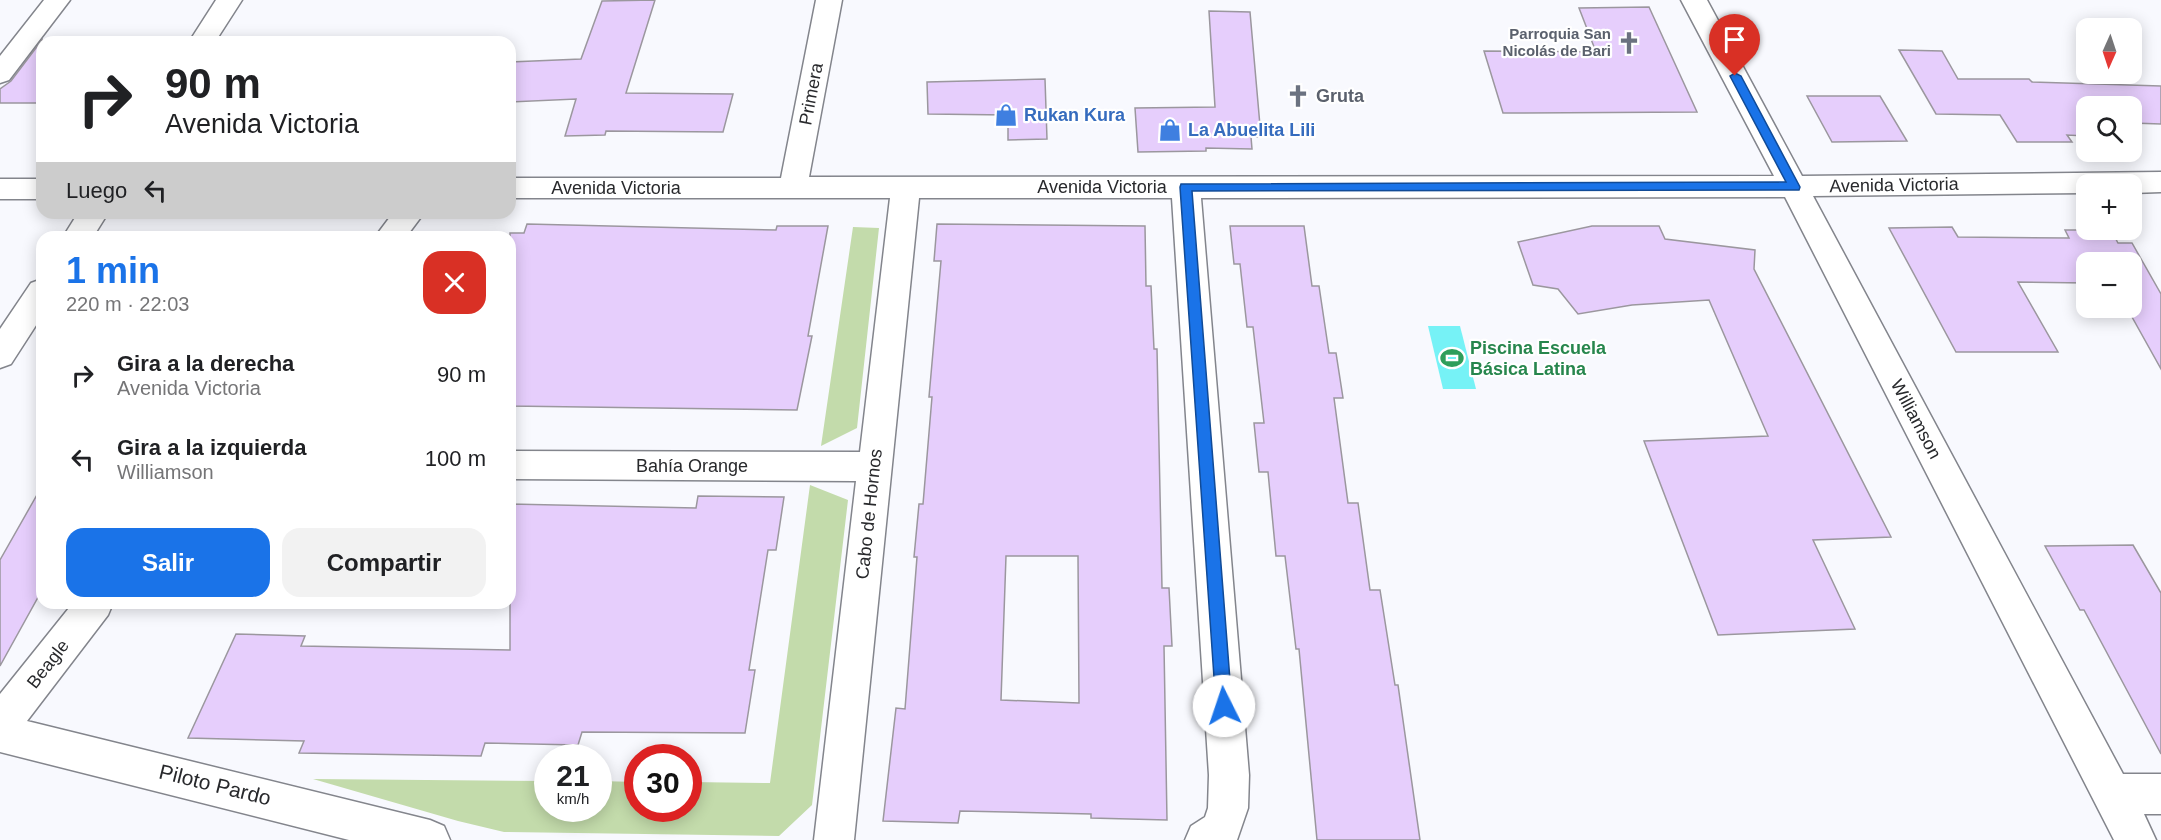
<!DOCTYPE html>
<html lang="es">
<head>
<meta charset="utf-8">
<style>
  :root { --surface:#fff; --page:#f2f2f2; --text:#202124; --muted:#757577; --accent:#1a73e8 }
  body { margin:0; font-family:Helvetica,sans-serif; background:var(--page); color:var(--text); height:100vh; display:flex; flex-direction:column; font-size:22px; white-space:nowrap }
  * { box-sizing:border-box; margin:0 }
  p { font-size:20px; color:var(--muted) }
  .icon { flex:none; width:33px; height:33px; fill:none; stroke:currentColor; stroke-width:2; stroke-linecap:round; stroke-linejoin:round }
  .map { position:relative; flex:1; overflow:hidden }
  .side { position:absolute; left:36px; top:231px; width:480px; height:378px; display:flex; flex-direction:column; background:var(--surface); border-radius:18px; box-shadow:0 3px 15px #0003 }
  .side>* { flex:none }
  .top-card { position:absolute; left:36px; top:36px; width:480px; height:183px; border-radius:18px; box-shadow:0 3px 15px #0003; background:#fff; color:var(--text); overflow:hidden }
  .needle { width:39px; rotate:183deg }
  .fabs { position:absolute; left:2076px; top:18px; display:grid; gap:12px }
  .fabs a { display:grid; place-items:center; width:66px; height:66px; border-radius:12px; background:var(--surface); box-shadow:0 3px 15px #0003; font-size:30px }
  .speed { position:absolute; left:534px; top:744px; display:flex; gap:12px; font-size:30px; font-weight:700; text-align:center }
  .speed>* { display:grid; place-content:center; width:78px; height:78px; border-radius:50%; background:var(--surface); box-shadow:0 3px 15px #0003; line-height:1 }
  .speed small { font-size:15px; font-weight:400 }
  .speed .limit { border:9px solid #d22; background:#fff; color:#111 }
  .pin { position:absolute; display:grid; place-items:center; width:51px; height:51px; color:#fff; margin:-62px -26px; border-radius:50% 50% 50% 0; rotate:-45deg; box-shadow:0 0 6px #0007 }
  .pin .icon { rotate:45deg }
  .me { position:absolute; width:66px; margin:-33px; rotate:356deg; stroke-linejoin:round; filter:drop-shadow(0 0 4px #0008) }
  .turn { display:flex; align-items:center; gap:21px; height:126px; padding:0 30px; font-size:27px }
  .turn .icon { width:78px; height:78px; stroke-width:2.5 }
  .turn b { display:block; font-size:42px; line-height:51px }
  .then { display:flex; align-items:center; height:57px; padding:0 30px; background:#0003; gap:12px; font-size:22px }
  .round { display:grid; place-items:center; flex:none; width:63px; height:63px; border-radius:18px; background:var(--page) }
  .head { display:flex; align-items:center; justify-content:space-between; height:102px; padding:0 30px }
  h1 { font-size:36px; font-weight:700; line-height:45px; color:var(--accent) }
  .cta { display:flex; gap:12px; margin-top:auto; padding:12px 30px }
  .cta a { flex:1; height:69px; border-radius:18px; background:var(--accent); color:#fff; font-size:24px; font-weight:700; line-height:69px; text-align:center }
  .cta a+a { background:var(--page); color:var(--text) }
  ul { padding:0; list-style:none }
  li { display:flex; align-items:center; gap:18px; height:84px; padding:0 30px }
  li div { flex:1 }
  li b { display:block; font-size:22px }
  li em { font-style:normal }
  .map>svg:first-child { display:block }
</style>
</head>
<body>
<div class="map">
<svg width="2161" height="840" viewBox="0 0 2161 840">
  <rect width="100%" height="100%" fill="#f8f9fe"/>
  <path fill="#c3dbab" d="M 853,227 L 879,228 L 857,428 L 821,446 Z
    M 810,485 L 848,500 L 812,805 L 779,836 L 504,832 L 458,821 L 313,779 L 547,781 L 548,808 L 598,808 L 599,781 L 637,782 L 638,808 L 688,808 L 689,782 L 770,783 Z"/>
  <path fill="#76f2f6" d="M 1428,326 L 1460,326 L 1476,389 L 1443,389 Z"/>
  <path fill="#e6cefc" stroke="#9b979e" stroke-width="1.5" fill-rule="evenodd" d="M 655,0 L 626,93 L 733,94 L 723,132 L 606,131 L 605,135 L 565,136 L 576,99 L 510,102 L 510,62 L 581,59 L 602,1 Z
    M 1649,7 L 1697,112 L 1503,113 L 1484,51 L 1596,52 L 1579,8 Z
    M 1209,11 L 1250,12 L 1261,137 L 1251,137 L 1252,149 L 1206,148 L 1206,151 L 1138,152 L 1135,108 L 1215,107 Z
    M 42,40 L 42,103 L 0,103 L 0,89 L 11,81 Z
    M 1899,50 L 1942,51 L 1958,79 L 2029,79 L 2032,82 L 2161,86 L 2161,124 L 2132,123 L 2132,106 L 2086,106 L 2086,136 L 2067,135 L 2072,142 L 2017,142 L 2000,115 L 1936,114 Z
    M 1045,79 L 1047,139 L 1008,140 L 1008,115 L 928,114 L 927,82 Z
    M 1807,96 L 1880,96 L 1907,141 L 1832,142 Z
    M 527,224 L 776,230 L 777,226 L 828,226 L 808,336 L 812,336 L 797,410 L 510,406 L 510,233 L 524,233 Z
    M 937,224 L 1145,226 L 1146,286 L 1151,286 L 1154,349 L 1157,349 L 1162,588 L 1169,588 L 1172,646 L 1164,646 L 1167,820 L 1091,818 L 1091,814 L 960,811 L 958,823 L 883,821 L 896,708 L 905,709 L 917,557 L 914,557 L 919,504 L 923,504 L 932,397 L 929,397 L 941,261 L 934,261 ZM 1006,556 L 1078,556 L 1079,703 L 1001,700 Z
    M 1230,226 L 1304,226 L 1312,286 L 1319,286 L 1329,353 L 1336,353 L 1343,398 L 1334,398 L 1348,503 L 1358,503 L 1370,590 L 1380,590 L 1395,685 L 1398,685 L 1420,840 L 1317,840 L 1299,649 L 1296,649 L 1285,556 L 1276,556 L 1268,472 L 1259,472 L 1254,423 L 1264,423 L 1253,327 L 1247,327 L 1240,264 L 1234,264 Z
    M 1592,226 L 1659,226 L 1665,239 L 1755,250 L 1754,269 L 1891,537 L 1813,540 L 1855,629 L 1718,635 L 1644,441 L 1768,436 L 1709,300 L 1632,305 L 1578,314 L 1558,289 L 1533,285 L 1518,242 Z
    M 1952,227 L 1958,237 L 2069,238 L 2065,230 L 2111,230 L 2118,243 L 2132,243 L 2161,294 L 2161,369 L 2127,308 L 2132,308 L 2132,262 L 2086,262 L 2086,283 L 2018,282 L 2058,352 L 1956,352 L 1889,228 Z
    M 42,486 L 42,590 L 0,666 L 0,560 Z
    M 698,496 L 784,497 L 776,550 L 768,550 L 749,670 L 755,670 L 745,733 L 582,732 L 578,745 L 485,743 L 481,756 L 299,753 L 304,741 L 188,738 L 236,634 L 305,636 L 301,646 L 510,650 L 510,504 L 696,508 Z
    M 2133,545 L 2161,593 L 2161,754 L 2084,610 L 2080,610 L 2045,546 Z"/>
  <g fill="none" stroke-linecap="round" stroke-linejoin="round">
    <g stroke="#83858c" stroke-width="3">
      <path id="minor" d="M 44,0 L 70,0 L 9,80 L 0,83 L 0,56 Z
        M 216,0 L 242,0 L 215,42 L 189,42 Z
        M 816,0 L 842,0 L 809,177 L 1774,176 L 1681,0 L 1707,0 L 1802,176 L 2161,172 L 2161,192 L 2132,193 L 2132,184 L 2086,184 L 2086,193 L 1813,196 L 2123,774 L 2161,774 L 2161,814 L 2144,814 L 2156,840 L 2114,840 L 1785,197 L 1201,198 L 1249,775 L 1248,808 L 1237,840 L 1185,840 L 1191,826 L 1205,817 L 1208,808 L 1209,775 L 1172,198 L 919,198 L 854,840 L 814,840 L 856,481 L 510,479 L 510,451 L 860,452 L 890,198 L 510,198 L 510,178 L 781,178 Z
        M 0,179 L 42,179 L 42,199 L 0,199 Z
        M 78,213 L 108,213 L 93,237 L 63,237 Z
        M 393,213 L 424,213 L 406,237 L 375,237 Z
        M 42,279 L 42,316 L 11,364 L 0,368 L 0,329 L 31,283 Z
        M 73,603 L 113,603 L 108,615 L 27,721 L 430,820 L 444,826 L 450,840 L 349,840 L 0,752 L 0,694 Z"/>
    </g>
    <use href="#minor" fill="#fff" fill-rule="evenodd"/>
  </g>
  <path fill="#1a73e8" stroke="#114b97" stroke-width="1.5" d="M 1735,73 L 1741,76 L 1800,187 L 1799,190 L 1192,191 L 1232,706 L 1230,711 L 1224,713 L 1219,711 L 1216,706 L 1180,187 L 1181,184 L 1786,182 L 1730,76 Z"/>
  <defs>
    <g id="church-bare" transform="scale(1.8)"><path d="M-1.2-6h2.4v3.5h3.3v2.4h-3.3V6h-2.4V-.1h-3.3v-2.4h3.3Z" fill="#6b7280" stroke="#fff" stroke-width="2.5" paint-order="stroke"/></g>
    <g id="shop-bare" transform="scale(1.8)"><path d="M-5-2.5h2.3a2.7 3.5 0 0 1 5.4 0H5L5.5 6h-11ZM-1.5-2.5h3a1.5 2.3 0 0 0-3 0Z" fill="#3f7fe0" stroke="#fff" stroke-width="2.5" paint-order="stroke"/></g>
    <g id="stadium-bare" transform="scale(1.8)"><path d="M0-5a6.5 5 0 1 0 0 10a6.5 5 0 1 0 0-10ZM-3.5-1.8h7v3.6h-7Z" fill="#2e9e5b" stroke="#fff" stroke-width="2.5" paint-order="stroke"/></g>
  </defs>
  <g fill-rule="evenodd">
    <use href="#church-bare" x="1629" y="43"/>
    <use href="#church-bare" x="1298" y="96"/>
    <use href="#shop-bare" x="1006" y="115"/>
    <use href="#shop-bare" x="1170" y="130"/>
    <use href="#stadium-bare" x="1452" y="358"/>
  </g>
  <g text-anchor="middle" stroke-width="4.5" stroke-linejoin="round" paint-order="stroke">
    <g font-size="15" font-weight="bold" fill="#5b616d" stroke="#fff" text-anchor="end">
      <text x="1611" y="39">Parroquia San<tspan x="1611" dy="17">Nicolás de Bari</tspan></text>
    </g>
    <g font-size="18" fill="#28292c" stroke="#fff">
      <text transform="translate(811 94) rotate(-79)" y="6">Primera</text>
      <text transform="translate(1894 185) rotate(-1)" y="6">Avenida Victoria</text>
      <text x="1102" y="193">Avenida Victoria</text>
      <text x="616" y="194">Avenida Victoria</text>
      <text transform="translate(1916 419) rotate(62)" y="6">Williamson</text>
      <text x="692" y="472">Bahía Orange</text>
      <text transform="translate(869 514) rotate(-84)" y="6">Cabo de Hornos</text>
      <text transform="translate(48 664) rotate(-52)" y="6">Beagle</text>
    </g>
    <g font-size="18" font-weight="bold" fill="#5b616d" stroke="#fff" text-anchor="start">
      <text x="1316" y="102">Gruta</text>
    </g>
    <g font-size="18" font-weight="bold" fill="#366cbe" stroke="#fff" text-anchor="start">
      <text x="1024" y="121">Rukan Kura</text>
      <text x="1188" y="136">La Abuelita Lili</text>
    </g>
    <g font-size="18" font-weight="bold" fill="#27864d" stroke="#fff" text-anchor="start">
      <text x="1470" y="354">Piscina Escuela<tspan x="1470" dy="21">Básica Latina</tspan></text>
    </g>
    <g font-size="21" fill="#28292c" stroke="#fff">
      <text transform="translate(215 785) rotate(14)" y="7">Piloto Pardo</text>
    </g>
  </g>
</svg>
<div class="fabs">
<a><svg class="needle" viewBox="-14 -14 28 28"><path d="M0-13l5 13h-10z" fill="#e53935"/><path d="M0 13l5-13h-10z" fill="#757577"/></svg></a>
<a><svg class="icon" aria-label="search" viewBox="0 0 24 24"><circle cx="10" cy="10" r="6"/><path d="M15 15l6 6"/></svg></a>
<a>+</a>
<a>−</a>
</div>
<div class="speed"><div>21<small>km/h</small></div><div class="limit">30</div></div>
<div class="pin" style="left:1735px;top:76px;background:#d93025"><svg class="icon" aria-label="arrive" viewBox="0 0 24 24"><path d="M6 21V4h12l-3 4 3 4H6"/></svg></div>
<svg class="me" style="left:1224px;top:706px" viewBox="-20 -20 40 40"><circle r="19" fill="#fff"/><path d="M0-13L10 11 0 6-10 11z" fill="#1a73e8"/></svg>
<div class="top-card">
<div class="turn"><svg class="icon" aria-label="right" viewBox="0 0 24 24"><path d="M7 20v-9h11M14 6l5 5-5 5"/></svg><div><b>90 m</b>Avenida Victoria</div></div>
<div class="then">Luego<svg class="icon" aria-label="left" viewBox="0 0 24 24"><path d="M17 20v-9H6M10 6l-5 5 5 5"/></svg></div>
</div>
<section class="side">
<div class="head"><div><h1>1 min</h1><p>220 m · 22:03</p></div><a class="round" style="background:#d93025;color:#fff"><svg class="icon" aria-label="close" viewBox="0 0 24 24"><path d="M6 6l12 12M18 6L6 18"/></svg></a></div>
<ul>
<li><svg class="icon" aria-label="right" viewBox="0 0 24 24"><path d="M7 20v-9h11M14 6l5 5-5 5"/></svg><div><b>Gira a la derecha</b><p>Avenida Victoria</p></div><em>90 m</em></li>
<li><svg class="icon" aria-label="left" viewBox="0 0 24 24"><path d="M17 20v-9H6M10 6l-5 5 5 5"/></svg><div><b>Gira a la izquierda</b><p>Williamson</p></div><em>100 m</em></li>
</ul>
<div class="cta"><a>Salir</a><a>Compartir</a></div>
</section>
</div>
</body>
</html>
